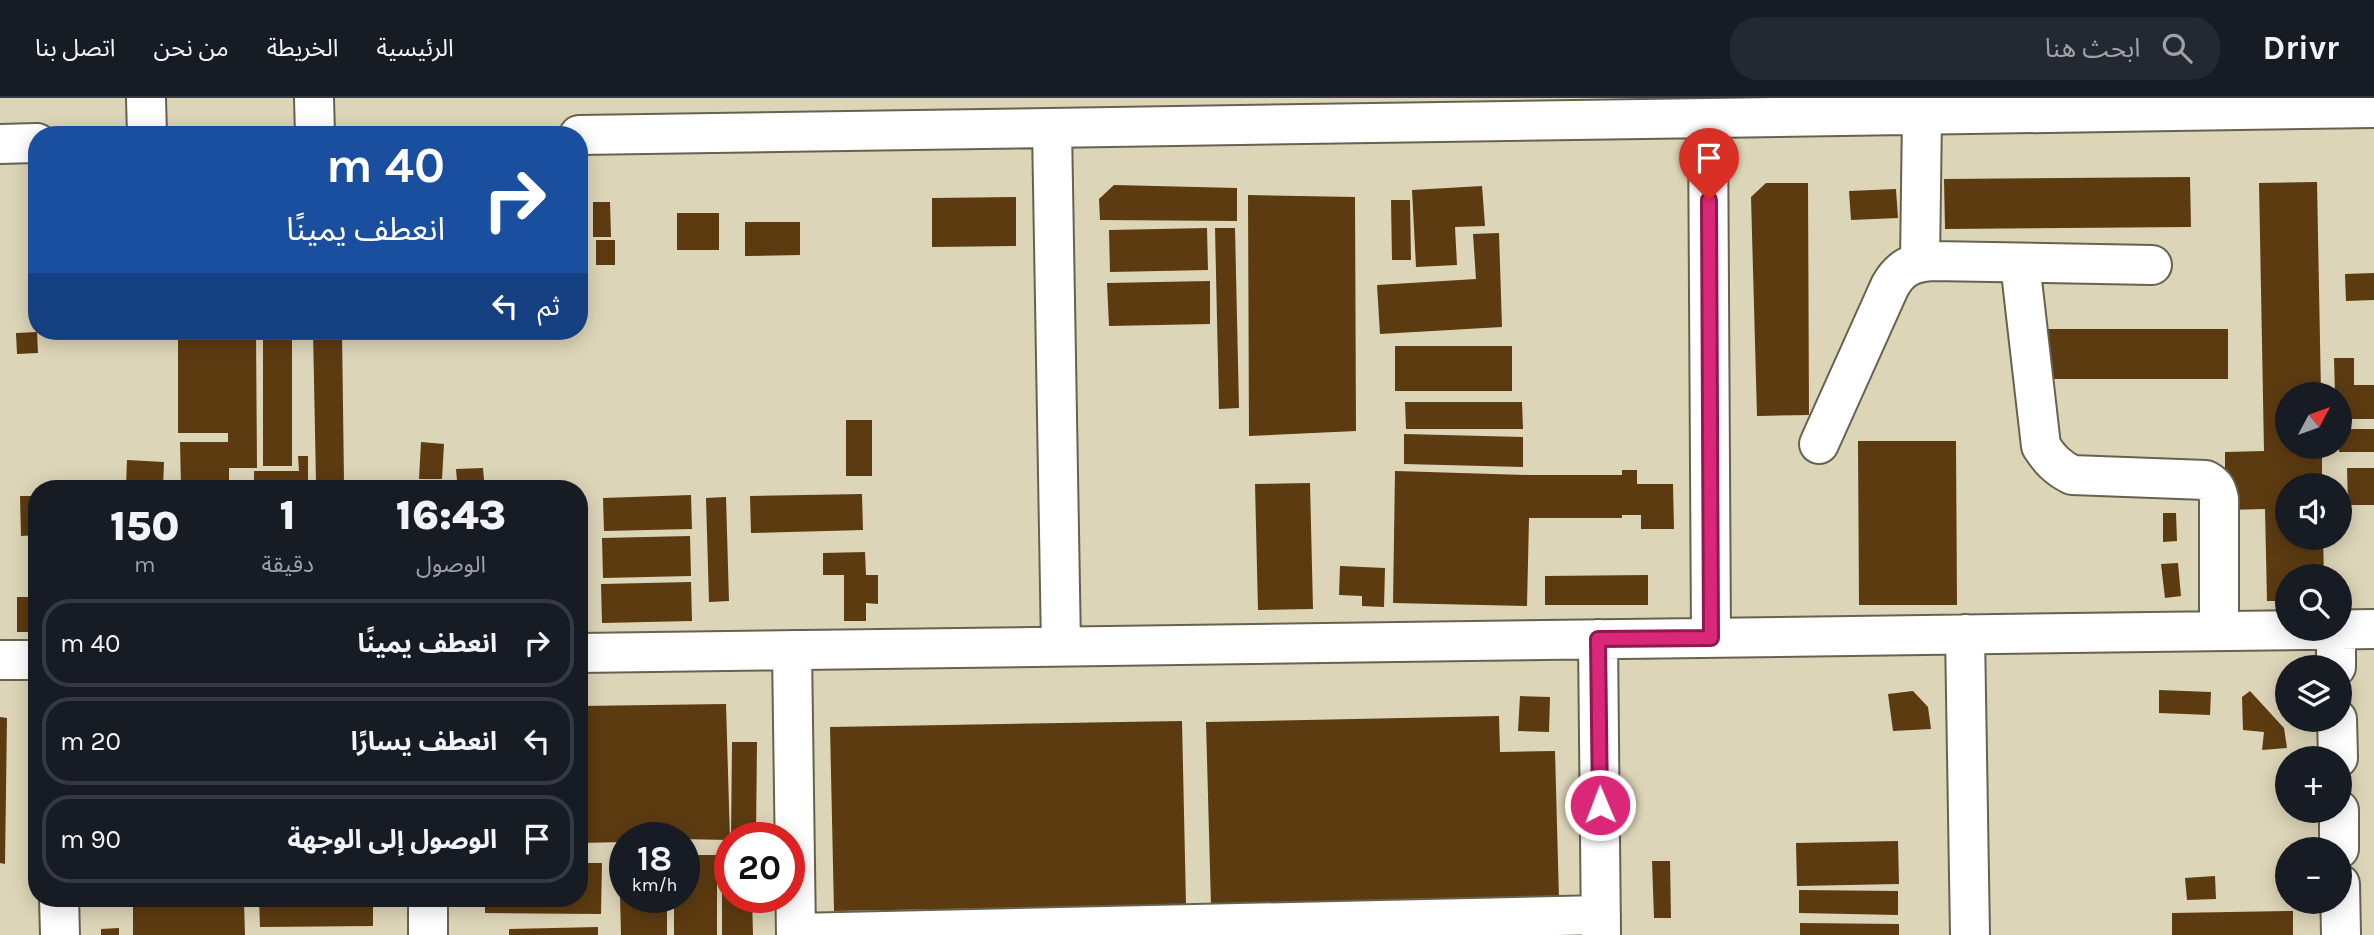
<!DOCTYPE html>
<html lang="ar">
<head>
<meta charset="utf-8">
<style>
  :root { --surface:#171b24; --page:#242831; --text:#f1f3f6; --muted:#9ea1a6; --line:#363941 }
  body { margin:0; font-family:Karla,"Noto Sans Arabic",sans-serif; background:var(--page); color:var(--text); direction:rtl; height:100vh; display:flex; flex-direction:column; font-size:26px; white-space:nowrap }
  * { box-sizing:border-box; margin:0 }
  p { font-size:23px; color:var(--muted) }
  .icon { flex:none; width:38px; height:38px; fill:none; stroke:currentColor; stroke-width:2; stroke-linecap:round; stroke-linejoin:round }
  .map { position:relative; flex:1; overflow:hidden; direction:ltr }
  .drawer { position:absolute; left:28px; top:382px; width:560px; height:427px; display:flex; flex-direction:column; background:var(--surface); border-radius:28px; box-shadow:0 4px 18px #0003; direction:rtl }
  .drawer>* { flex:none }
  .guide { position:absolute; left:28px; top:28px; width:560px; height:214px; border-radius:28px; box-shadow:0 4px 18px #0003; direction:rtl; background:#1a4fa0; color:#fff; overflow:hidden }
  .needle { width:46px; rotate:49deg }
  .buttons { position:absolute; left:2275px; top:284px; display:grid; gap:14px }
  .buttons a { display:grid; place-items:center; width:77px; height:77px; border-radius:50%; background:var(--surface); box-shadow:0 4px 18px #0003; font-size:35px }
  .speed { position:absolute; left:609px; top:724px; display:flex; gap:14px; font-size:35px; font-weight:700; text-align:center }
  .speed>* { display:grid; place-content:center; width:91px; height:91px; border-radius:50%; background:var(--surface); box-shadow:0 4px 18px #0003; line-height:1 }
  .speed small { font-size:18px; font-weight:400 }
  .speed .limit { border:10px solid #d22; background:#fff; color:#111 }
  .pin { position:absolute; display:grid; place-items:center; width:60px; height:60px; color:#fff; margin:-72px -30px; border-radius:50% 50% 50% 0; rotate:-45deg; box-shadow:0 0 7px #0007 }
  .pin .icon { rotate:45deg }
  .me { position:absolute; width:77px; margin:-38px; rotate:359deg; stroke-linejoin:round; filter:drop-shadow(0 0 5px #0008) }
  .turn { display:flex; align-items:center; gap:24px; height:147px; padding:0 28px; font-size:32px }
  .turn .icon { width:91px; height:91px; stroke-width:2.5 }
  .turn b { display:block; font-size:49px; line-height:60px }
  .then { display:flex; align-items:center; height:66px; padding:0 28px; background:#0003; gap:14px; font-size:26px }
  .eta { display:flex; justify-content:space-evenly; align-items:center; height:119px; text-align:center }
  .eta b { font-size:42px; font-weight:800; line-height:49px }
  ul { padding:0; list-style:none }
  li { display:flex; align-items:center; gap:21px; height:88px; margin:0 14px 10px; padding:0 14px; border:4px solid var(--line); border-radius:28px }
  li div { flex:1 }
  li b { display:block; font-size:26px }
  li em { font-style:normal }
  header { display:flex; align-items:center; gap:42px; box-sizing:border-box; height:98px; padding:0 35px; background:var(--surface); border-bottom:2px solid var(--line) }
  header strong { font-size:33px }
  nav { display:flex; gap:38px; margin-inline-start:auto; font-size:24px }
  .search { width:490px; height:63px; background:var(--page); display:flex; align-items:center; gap:18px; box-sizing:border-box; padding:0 24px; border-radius:28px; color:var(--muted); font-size:26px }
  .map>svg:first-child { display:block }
</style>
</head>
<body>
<header>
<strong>Drivr</strong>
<div class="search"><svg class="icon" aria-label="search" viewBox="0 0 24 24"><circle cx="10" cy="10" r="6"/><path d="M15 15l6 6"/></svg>ابحث هنا</div>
<nav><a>الرئيسية</a><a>الخريطة</a><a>من نحن</a><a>اتصل بنا</a></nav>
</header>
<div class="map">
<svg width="2374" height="837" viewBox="0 0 2374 837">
  <rect width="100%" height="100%" fill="#e8e1cc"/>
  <path fill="#ddd5b8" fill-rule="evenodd" d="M 0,0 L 2374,0 L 2374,837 L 0,837 ZM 37,37 L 579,37 L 579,233 L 37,233 ZM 2287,296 L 2340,296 L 2340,348 L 2287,348 ZM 2287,387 L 2340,387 L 2340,439 L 2287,439 ZM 37,390 L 579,390 L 579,800 L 37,800 ZM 2287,478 L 2340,478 L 2340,530 L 2287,530 ZM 2287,569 L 2340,569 L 2340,621 L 2287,621 ZM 2287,660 L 2340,660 L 2340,712 L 2287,712 ZM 625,740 L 684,740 L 684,800 L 625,800 ZM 730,740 L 789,740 L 789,800 L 730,800 ZM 2287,751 L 2340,751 L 2340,803 L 2287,803 Z"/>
  <path fill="#5c3b11" d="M 2190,79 L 2191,129 L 1945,131 L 1944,81 Z
    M 2317,84 L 2321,296 L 2287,296 L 2287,348 L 2322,348 L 2322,387 L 2287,387 L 2287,439 L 2323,439 L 2324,478 L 2287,478 L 2287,503 L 2267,503 L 2265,411 L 2225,412 L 2225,354 L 2264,353 L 2259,85 Z
    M 1766,85 L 1808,85 L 1809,317 L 1757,318 L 1751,99 Z
    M 1114,87 L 1237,90 L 1237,123 L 1100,122 L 1099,101 Z
    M 1482,88 L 1485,128 L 1455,129 L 1457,167 L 1416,169 L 1412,92 Z
    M 1896,91 L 1898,120 L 1851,122 L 1849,93 Z
    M 1248,97 L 1355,99 L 1356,333 L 1249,338 Z
    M 1016,99 L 1016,148 L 932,149 L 932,100 Z
    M 1391,102 L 1410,102 L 1411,162 L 1392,162 Z
    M 593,104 L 610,104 L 611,139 L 593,139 Z
    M 677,115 L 719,115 L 719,152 L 677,152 Z
    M 745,124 L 800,124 L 800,157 L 745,158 Z
    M 1207,130 L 1208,172 L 1110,174 L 1109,132 Z
    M 1215,130 L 1235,130 L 1239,310 L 1219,311 Z
    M 1499,135 L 1502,229 L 1380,236 L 1377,187 L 1476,181 L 1473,136 Z
    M 596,142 L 615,142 L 615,167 L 596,167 Z
    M 2374,175 L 2374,202 L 2346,203 L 2345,176 Z
    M 1210,183 L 1210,226 L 1109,228 L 1107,185 Z
    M 2041,231 L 2228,231 L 2228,281 L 2041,281 Z
    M 178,233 L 256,233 L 257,370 L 229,370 L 229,390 L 181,389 L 180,344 L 228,344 L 228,335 L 178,335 Z
    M 263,233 L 292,233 L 292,368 L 263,368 Z
    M 313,233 L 342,233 L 344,384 L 316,384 Z
    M 37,234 L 38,255 L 17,256 L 16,235 Z
    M 1395,248 L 1512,248 L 1512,293 L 1395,293 Z
    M 2334,260 L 2354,260 L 2354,287 L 2374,287 L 2374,321 L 2340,321 L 2340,296 L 2335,296 Z
    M 1405,304 L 1522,304 L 1523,331 L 1406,331 Z
    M 846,322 L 872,322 L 872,378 L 846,378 Z
    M 2340,331 L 2374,331 L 2374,354 L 2339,354 Z
    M 1404,336 L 1523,339 L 1523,369 L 1404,366 Z
    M 1858,343 L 1956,343 L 1957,507 L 1859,507 Z
    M 421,344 L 444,346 L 442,381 L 419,381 Z
    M 298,358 L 308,358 L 308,387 L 254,387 L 254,373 L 299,373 Z
    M 127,362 L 164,364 L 163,390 L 126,388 Z
    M 483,370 L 484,382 L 457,383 L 456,371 Z
    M 2347,370 L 2374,370 L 2374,407 L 2348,407 Z
    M 1622,372 L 1637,372 L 1637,386 L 1673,386 L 1674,431 L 1641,431 L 1641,417 L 1622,417 L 1622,420 L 1529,420 L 1527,508 L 1393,505 L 1395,373 L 1529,377 L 1622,377 Z
    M 1310,385 L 1313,511 L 1258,512 L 1255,386 Z
    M 862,396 L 863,432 L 751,435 L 750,398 Z
    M 691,397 L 692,431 L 604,433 L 603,400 Z
    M 20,398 L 37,398 L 37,437 L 21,438 Z
    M 726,399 L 729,503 L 709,504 L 706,400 Z
    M 2163,415 L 2176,415 L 2177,443 L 2163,444 Z
    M 690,438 L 691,478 L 603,480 L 602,440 Z
    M 865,454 L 866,477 L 878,477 L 878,506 L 866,505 L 866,523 L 844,523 L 844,477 L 823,477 L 823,455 Z
    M 2178,465 L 2181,498 L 2165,500 L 2161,466 Z
    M 1340,468 L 1385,470 L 1384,509 L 1362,508 L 1362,498 L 1339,497 Z
    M 1648,477 L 1648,507 L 1545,507 L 1545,478 Z
    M 691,484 L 692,523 L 602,525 L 601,486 Z
    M 17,499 L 37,499 L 37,534 L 17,534 Z
    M 2159,592 L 2211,594 L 2210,617 L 2159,615 Z
    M 1913,593 L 1928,609 L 1931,631 L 1893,633 L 1888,596 Z
    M 2250,593 L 2284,630 L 2287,650 L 2262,652 L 2264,634 L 2243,632 L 2242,599 Z
    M 1520,598 L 1550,599 L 1549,634 L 1518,633 Z
    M 726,606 L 730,742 L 625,740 L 625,744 L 579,745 L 579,608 Z
    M 1499,618 L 1500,654 L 1555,653 L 1559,801 L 1211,808 L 1206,624 Z
    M 0,619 L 7,620 L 5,766 L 0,765 Z
    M 1182,623 L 1186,807 L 834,813 L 830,629 Z
    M 732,644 L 757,644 L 756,740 L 731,740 Z
    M 1898,743 L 1899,786 L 1797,788 L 1796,745 Z
    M 684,757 L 717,757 L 717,837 L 674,837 L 674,800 L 684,800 Z
    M 619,760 L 625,760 L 625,800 L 667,800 L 667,837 L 621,837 Z
    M 1652,763 L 1670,763 L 1671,820 L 1654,820 Z
    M 579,765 L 602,765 L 601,816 L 485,815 L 485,800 L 579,800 Z
    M 2215,778 L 2216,801 L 2187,802 L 2185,780 Z
    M 1799,792 L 1898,793 L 1898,817 L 1799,815 Z
    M 722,793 L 730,793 L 730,800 L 752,800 L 753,837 L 722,837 Z
    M 259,800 L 373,800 L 373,828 L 260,829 Z
    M 244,805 L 245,837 L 133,837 L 133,808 Z
    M 2293,813 L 2293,837 L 2172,837 L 2172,815 Z
    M 1800,825 L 1899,826 L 1899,837 L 1800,837 Z
    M 598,829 L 598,837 L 509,837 L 509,831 Z
    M 119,830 L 119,837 L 101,837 L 101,831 Z"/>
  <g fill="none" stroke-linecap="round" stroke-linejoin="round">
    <g stroke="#67614f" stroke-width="42">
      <path id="minor" d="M 146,0 L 147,37
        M 314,0 L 315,37
        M 1708,20 L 1711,540
        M 1052,30 L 1061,548
        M 579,37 L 2374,10
        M 0,46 L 37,45
        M 1920,163 L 1922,17
        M 2020,165 L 2041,348 C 2050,362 2058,370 2072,377 L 2206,382 C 2215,387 2217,391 2219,401 L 2219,533
        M 1819,346 L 1890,188 C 1900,170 1912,164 1933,163 L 2152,167
        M 2336,532 L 2336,569
        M 1965,536 L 1970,837
        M 1598,541 L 1601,837
        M 792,552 L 796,837
        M 579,555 L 2374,531
        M 0,562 L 37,562
        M 2337,621 L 2338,660
        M 2339,712 L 2339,751
        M 2340,786 L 2341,837
        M 59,800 L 60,837
        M 428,800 L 428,837
        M 796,835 L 1601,817"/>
    </g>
    <use href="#minor" stroke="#fff" stroke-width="38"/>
  </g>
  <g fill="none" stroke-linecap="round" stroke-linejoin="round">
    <g stroke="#8e194d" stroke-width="18">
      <path id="route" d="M 1600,707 L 1598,541 L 1711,540 L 1709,102"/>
    </g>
    <use href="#route" stroke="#db2777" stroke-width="12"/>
  </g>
</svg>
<div class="buttons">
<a><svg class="needle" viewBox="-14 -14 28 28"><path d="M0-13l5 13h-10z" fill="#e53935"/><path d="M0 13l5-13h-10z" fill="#9ea1a6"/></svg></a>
<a><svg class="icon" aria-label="sound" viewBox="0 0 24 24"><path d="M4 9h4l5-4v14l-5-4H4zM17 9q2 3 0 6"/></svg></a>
<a><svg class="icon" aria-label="search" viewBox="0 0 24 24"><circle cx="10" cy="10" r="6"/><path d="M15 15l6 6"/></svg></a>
<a><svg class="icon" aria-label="layers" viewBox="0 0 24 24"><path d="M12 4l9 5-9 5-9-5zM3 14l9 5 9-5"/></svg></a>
<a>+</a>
<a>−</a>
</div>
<div class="speed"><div>18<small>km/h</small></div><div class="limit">20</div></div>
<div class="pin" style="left:1709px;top:102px;background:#d93025"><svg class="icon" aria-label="arrive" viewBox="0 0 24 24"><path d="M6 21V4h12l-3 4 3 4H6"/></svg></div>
<svg class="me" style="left:1600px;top:707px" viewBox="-20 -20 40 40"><circle r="17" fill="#db2777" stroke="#fff" stroke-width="3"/><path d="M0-11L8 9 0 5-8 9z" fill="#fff"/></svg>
<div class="guide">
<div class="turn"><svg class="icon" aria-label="right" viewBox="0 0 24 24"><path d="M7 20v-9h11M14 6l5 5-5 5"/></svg><div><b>40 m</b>انعطف يمينًا</div></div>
<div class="then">ثم<svg class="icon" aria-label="left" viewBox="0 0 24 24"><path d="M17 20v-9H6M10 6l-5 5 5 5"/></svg></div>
</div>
<section class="drawer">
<div class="eta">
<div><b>16:43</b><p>الوصول</p></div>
<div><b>1</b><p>دقيقة</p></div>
<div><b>150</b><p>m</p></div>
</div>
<ul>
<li><svg class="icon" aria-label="right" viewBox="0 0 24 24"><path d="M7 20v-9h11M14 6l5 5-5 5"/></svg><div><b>انعطف يمينًا</b></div><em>40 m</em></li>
<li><svg class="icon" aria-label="left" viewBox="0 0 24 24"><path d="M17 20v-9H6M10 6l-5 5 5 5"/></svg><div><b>انعطف يسارًا</b></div><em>20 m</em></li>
<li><svg class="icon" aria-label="arrive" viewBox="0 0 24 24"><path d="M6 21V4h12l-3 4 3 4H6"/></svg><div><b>الوصول إلى الوجهة</b></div><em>90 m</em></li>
</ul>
</section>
</div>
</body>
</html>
